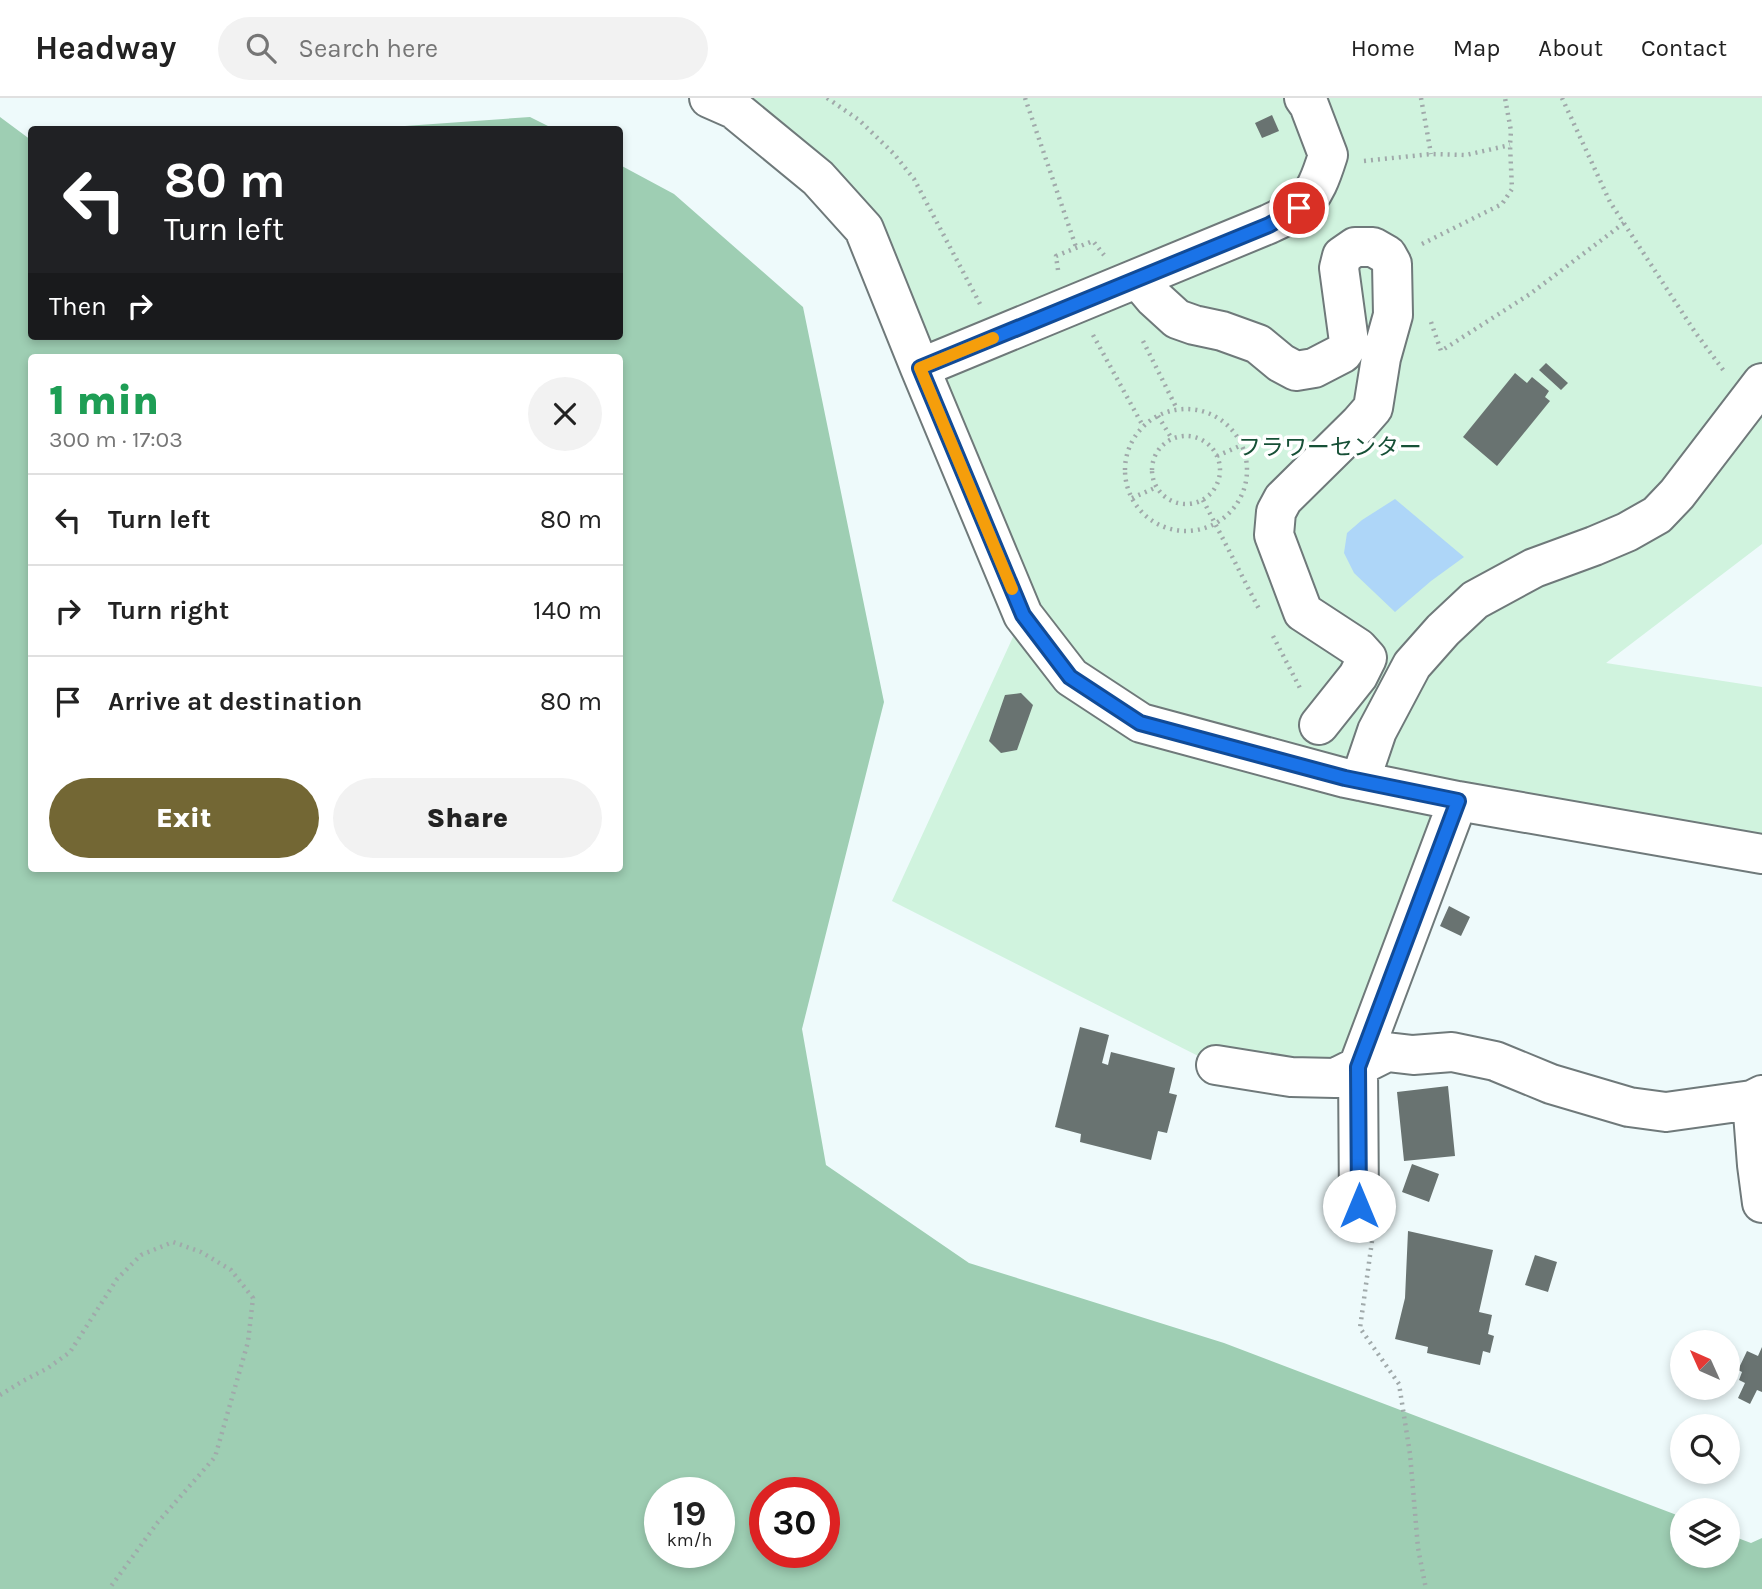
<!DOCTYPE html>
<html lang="en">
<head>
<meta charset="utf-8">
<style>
  :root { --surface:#fff; --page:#f2f2f2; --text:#222; --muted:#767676; --line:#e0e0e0; --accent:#736734 }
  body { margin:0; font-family:Karla,"Noto Sans JP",sans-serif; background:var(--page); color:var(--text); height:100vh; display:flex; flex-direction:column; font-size:26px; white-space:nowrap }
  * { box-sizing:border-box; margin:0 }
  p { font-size:23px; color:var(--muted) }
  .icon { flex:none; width:38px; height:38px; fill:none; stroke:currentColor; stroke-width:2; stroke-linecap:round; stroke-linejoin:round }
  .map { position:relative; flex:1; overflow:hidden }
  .sheet { position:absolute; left:28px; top:256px; width:595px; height:518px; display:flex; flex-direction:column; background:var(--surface); border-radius:7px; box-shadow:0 4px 10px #0003 }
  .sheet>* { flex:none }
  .banner { position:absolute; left:28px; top:28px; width:595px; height:214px; border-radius:7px; box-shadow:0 4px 10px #0003; background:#202124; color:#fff; overflow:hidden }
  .needle { width:46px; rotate:315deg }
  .buttons { position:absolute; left:1670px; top:1232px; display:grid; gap:14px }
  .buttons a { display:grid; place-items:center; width:70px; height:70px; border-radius:50%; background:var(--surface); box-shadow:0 4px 10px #0003; font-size:35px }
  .speed { position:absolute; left:644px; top:1379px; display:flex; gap:14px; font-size:35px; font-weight:700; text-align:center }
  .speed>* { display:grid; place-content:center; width:91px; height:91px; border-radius:50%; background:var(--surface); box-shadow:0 4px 10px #0003; line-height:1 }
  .speed small { font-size:18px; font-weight:400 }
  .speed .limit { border:10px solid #d22; background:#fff; color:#111 }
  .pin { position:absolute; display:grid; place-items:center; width:60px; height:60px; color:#fff; margin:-30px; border:4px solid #fff; border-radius:50%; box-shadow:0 2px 7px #0007 }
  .me { position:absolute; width:77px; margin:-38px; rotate:0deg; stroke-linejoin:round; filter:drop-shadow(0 0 5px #0008) }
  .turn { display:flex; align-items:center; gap:24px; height:147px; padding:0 21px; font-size:32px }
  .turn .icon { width:91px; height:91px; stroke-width:2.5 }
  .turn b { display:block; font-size:49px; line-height:60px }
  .then { display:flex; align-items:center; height:66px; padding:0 21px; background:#0003; gap:14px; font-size:26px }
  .round { display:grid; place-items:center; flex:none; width:74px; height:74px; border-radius:37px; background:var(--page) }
  .overview { display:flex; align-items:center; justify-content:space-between; height:119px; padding:0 21px }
  h1 { font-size:42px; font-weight:800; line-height:52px; color:#1e9e55 }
  .button { display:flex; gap:14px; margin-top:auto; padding:14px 21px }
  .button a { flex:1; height:80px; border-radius:42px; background:var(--accent); color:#fff; font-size:28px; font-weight:800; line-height:80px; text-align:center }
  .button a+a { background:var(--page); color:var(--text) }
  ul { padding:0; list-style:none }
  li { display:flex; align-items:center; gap:21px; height:91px; padding:0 21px; border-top:2px solid var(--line) }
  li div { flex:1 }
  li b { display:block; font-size:26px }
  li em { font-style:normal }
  header { display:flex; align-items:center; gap:42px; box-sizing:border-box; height:98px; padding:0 35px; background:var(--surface); border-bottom:2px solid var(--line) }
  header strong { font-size:33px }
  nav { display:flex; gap:38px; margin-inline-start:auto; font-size:24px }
  .search { width:490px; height:63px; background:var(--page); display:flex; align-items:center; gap:18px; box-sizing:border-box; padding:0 24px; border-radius:38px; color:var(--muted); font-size:26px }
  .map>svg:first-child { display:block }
</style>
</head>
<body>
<header>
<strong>Headway</strong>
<div class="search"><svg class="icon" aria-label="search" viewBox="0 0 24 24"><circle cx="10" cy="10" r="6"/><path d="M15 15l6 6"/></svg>Search here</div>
<nav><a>Home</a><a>Map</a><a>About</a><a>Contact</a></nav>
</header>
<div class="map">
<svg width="1762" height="1491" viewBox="0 0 1762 1491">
  <rect width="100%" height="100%" fill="#eefafb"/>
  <path fill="#d0f3de" d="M 709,0 L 1762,0 L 1762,446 L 1606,565 L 1762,589 L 1762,756 L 1458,703 L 1358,969 L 1216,967 L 892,803 L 1023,517 L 864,131 Z"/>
  <path fill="#9eceb3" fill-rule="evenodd" d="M 0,19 L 31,42 L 32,238 L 620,238 L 620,67 L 674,96 L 803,209 L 884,604 L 802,931 L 826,1067 L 969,1165 L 1224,1245 L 1682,1419 L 1682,1458 L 1727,1458 L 1727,1436 L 1751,1445 L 1762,1440 L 1762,1491 L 0,1491 ZM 32,259 L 620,259 L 620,770 L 32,770 ZM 660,1395 L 719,1395 L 719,1454 L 660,1454 ZM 765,1395 L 824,1395 L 824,1454 L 765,1454 Z
    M 530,19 L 554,31 L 363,31 Z"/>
  <path fill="#aed6f8" d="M 1395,401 L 1464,459 L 1431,483 L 1395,514 L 1354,475 L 1344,455 L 1347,435 L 1362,422 Z"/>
  <path fill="#697371" d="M 1272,17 L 1279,33 L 1262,40 L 1255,25 Z
    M 1546,265 L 1568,285 L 1561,292 L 1539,272 Z
    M 1515,275 L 1527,285 L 1532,279 L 1549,293 L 1545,299 L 1550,303 L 1497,368 L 1463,339 Z
    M 1021,595 L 1033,607 L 1017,652 L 1001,655 L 989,643 L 1005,597 Z
    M 1449,808 L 1470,819 L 1461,838 L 1440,828 Z
    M 1080,929 L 1109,937 L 1102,965 L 1108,967 L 1111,954 L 1175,970 L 1169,995 L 1177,997 L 1167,1035 L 1158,1033 L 1151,1062 L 1080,1044 L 1081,1036 L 1055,1029 Z
    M 1448,988 L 1455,1058 L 1404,1063 L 1397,994 Z
    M 1412,1066 L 1439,1076 L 1429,1104 L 1402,1094 Z
    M 1408,1133 L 1493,1152 L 1479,1214 L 1492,1217 L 1488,1236 L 1494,1238 L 1490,1255 L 1483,1253 L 1480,1267 L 1427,1255 L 1428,1249 L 1395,1241 L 1405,1200 Z
    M 1535,1157 L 1557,1164 L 1548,1194 L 1525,1187 Z
    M 1762,1249 L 1762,1294 L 1757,1292 L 1750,1306 L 1738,1300 L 1745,1285 L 1739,1282 L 1742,1274 L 1738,1272 L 1747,1253 L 1758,1258 Z"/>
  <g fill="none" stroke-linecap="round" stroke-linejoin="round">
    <g stroke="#6f797a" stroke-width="42">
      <path id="minor" d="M 709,0 L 734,11 L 818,80 L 864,131 L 920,270 L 1023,517 L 1071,579 L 1141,625 L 1345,680 L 1458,703 L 1762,756
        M 1138,181 L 1154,200 L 1177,221 L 1194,227 L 1222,233 L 1258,246 L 1281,265 L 1296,273 L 1314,270 L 1343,255 L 1349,244 L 1339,170 L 1342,158 L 1355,149 L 1373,149 L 1387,157 L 1392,166 L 1393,217 L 1381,260 L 1373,310 L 1359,326 L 1283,401 L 1276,414 L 1274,437 L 1303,514 L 1358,550 L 1367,560 L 1358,578 L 1319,627
        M 920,270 L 1269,126 C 1279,121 1290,117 1299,110 C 1315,98 1322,76 1328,57 L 1309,7 L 1304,0
        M 1360,683 L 1377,633 L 1412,567 L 1443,532 L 1475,502 L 1534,470 L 1594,448 L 1627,434 L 1657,417 L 1677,396 L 1762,285
        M 1216,967 L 1291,979 L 1335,980 L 1387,954 L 1413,957 L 1452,954 L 1495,963 L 1551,986 L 1629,1009 L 1666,1014 L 1752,1002 L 1762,997
        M 1752,1002 L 1757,1067 L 1762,1105
        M 1359,1108 L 1358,969 L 1458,703"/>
    </g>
    <path stroke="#a0a9aa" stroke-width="4.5" stroke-dasharray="2 5" stroke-linecap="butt" d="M 827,0 L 859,22 L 894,56 L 914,81 L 980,206
      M 1025,0 L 1076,149
      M 1421,0 L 1431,56
      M 1562,0 L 1610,104 L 1695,234 L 1724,273
      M 1364,63 L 1431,56 L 1466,57 L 1510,47
      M 1422,146 L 1502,106 L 1512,91 L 1510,47 L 1511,33 L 1505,0
      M 1058,172 L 1056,158 L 1093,143 L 1104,157
      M 1431,224 L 1441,253 L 1530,196 L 1624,125
      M 1093,237 L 1143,328
      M 1143,243 L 1177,311
      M1125 372a61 61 0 1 1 122 0a61 61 0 1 1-122 0Z
      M 1158,318 L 1172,341
      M1152 372a34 34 0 1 1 68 0a34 34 0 1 1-68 0Z
      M 1217,358 L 1242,347
      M 1132,400 L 1157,389
      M 1203,402 L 1259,511
      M 1273,538 L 1301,592
      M 1372,1143 L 1360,1230 L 1399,1286 L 1410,1356 L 1418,1450 L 1426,1491
      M 0,1297 L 23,1283 L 48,1270 L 70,1254 L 117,1181 L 141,1157 L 173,1144 L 201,1154 L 231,1172 L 253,1200 L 248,1244 L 215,1359 L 158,1424 L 109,1491"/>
    <use href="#minor" stroke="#fff" stroke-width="38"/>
  </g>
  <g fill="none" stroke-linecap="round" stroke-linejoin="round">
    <g stroke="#114b97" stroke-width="18">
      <path id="route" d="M 1299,110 L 1269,127 L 920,270 L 1023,517 L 1070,579 L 1140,625 L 1345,680 L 1458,703 L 1358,969 L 1359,1108"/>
    </g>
    <use href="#route" stroke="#1a73e8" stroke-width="12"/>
    <path stroke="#f59e0b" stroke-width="12" d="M 993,240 L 920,270 L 1012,491"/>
  </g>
  <g text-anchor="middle" stroke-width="7" stroke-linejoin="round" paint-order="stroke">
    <g font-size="23" fill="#165036" stroke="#fff">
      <text x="1330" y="357">フラワーセンター</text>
    </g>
  </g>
</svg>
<div class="buttons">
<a><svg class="needle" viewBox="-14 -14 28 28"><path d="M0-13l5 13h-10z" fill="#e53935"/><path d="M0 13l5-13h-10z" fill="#767676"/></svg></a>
<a><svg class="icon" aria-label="search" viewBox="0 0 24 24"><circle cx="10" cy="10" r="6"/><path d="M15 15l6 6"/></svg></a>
<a><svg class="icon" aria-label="layers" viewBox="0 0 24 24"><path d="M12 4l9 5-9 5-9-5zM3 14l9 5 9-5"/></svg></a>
</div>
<div class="speed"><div>19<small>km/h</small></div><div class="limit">30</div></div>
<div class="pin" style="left:1299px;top:110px;background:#d93025"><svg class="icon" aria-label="arrive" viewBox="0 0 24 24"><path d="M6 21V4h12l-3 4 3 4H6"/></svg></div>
<svg class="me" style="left:1359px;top:1108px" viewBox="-20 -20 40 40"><circle r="19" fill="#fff"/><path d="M0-13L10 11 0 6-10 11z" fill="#1a73e8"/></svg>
<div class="banner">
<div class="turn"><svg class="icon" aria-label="left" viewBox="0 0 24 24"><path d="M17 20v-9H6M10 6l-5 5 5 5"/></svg><div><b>80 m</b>Turn left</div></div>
<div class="then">Then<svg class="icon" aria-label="right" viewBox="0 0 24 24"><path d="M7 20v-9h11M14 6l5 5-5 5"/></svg></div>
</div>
<section class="sheet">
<div class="overview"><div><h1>1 min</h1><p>300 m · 17:03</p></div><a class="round"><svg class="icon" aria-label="close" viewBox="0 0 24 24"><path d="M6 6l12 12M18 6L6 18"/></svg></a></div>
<ul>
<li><svg class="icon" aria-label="left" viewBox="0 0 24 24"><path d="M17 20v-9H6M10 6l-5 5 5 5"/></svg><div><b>Turn left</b></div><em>80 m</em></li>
<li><svg class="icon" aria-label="right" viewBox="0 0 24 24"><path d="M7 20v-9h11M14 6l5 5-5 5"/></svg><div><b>Turn right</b></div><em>140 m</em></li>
<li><svg class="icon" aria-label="arrive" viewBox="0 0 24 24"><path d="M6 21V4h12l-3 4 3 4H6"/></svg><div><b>Arrive at destination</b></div><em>80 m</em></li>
</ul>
<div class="button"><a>Exit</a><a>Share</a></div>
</section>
</div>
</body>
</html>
